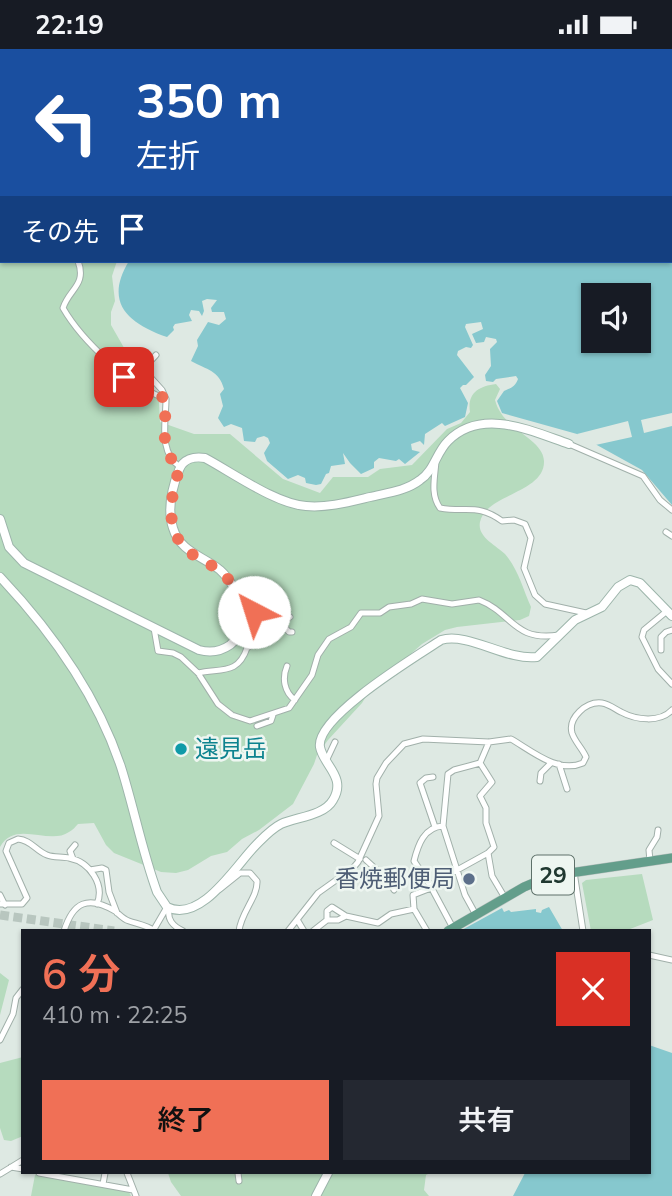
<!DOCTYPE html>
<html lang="ja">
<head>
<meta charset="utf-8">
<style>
  :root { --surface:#171b24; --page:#242831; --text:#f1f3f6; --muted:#9ea1a6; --accent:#f07056 }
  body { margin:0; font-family:Mulish,"Noto Sans JP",sans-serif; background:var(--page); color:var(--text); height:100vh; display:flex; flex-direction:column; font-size:26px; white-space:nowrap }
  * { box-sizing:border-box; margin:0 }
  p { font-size:23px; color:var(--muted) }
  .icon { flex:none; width:38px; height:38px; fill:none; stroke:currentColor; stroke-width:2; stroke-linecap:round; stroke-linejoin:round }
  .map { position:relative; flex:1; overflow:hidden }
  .details { position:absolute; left:21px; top:880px; width:630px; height:245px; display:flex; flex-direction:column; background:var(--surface); border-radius:0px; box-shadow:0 2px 5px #0004 }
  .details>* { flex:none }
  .banner { position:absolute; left:0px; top:0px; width:672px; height:214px; box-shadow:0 2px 5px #0004; background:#1a4fa0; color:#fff; overflow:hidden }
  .tools { position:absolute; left:581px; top:234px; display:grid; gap:14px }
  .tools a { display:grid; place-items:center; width:70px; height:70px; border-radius:0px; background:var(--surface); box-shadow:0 2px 5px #0004; font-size:35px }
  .pin { position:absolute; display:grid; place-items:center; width:60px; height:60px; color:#fff; margin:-30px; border-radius:14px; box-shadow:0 4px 10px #0006 }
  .me { position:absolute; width:77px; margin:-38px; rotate:320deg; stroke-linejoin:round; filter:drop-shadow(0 0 5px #0008) }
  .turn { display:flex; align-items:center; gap:24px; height:147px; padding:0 21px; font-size:32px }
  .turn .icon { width:91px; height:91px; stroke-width:2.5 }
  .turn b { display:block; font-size:49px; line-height:60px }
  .then { display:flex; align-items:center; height:66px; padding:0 21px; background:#0003; gap:14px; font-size:26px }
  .round { display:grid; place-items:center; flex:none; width:74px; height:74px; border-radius:0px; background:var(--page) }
  .overview { display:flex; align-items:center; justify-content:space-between; height:119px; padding:0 21px }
  h1 { font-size:42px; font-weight:600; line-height:52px; color:var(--accent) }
  .primary-button { display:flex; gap:14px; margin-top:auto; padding:14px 21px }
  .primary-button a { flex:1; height:80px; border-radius:0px; background:var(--accent); color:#111; font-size:28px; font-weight:600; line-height:80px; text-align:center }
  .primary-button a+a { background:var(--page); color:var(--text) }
  .status { display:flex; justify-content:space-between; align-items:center; height:49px; padding:0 35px; background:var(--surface); direction:ltr }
  .status svg { height:19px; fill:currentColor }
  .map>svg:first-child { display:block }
</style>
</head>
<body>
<div class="status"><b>22:19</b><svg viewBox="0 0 49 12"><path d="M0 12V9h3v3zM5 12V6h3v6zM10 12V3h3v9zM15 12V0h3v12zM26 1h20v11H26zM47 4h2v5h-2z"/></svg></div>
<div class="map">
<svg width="672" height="1147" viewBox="0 0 672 1147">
  <rect width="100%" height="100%" fill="#dee9e3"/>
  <path fill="#b6dbbe" d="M 0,40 L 2,40 L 2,212 L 117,212 L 112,227 L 115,252 L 111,263 L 111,276 L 139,325 L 159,353 L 160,373 L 194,385 L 230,385 L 283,430 L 320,444 L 333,428 L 368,428 L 380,420 L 412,416 L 447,380 L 461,374 L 470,363 C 467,345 478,337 496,335 L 500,340 L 495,351 C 503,382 543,389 544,412 C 545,444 486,445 480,473 C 477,488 496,496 505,505 C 518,520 523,540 531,558 L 529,567 L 520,571 L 457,578 L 445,581 L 422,595 L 370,641 L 362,654 L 328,691 L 317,706 L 314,715 L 293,755 L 259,781 L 242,790 L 227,803 L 211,807 L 188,821 L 176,824 L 161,823 L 114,804 L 106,796 L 94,774 L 78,775 C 75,778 73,781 69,783 C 49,797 15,770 0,798 Z
    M 642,825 L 653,871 L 625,882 L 591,882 L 582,834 L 586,831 Z
    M 0,924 L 9,931 L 0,966 Z
    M 23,1008 L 23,1087 L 11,1092 L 4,1091 L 0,1079 L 0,1014 Z
    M 168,1124 L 430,1124 L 426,1126 L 424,1141 L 429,1147 L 181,1147 L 171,1133 Z
    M 35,1126 L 129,1143 L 131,1147 L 31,1147 Z"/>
  <path fill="#86c8ce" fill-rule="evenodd" d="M 61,0 L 672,0 L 672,456 L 642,421 L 577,385 L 502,364 L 497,352 L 504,342 C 511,339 515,338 518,330 L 516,327 L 496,330 L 493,333 L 486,332 L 485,326 L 491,317 L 490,300 L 497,293 L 496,290 L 486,288 L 484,293 L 476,294 L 472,285 L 483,280 L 481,273 L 466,275 L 465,278 L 473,296 L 471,299 L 466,298 L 458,302 L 457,306 L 474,328 L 466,336 L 463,336 L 460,339 L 468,354 L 465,368 L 445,377 L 442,374 L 425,385 L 424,396 L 420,392 L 411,395 L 412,401 L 420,403 L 405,415 L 399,410 L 396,412 L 379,409 L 374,413 L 374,419 L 361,425 L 350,414 L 343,404 L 345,415 L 331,417 L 329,424 L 326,425 L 321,435 L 316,436 L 306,434 L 305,429 L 298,426 L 288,430 L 267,412 L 264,404 L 270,394 L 268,389 L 264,387 L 257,389 L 255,393 L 244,392 L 242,379 L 231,375 L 224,378 L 218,369 L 223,357 L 220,345 L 224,340 C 219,321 207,321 191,312 L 198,297 L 197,291 L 208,273 L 219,276 L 226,270 L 224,263 L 212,263 L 211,259 L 217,251 L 207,250 L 202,252 L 204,262 L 202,267 L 199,262 L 191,261 L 189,266 L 192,272 L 175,275 L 173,278 L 174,281 L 167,288 C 127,274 104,253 129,212 L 670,212 L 670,2 L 61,2 ZM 593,247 L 639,247 L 639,292 L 593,292 Z
    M 549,858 L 563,882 L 460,882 L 502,859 L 504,863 L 509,861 L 511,863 L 536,860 L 536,863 L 541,864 L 542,861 Z
    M 649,996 L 672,1004 L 672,1147 L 513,1147 L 525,1124 L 649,1124 Z"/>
  <path fill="#dee9e3" d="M 672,364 L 672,377 L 644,384 L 641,371 Z
    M 628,372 L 632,388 L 591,397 L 582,392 L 577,385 Z"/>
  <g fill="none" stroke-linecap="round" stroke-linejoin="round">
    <path stroke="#b8c6bf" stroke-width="9" stroke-dasharray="9 4.5" stroke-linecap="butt" d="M 0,866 L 114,882"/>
    <g stroke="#a1b0aa" stroke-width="7">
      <path id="street" d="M 0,126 L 2,128
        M 78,212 C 87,236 69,240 63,259 C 82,292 130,337 166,350 C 166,373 158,403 180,418
        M 134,310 L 162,341 L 166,350
        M 143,320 L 156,306
        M 569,395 L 643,427 L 660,451 L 672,461
        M 436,412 C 435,428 430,445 440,459 C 467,464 477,454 502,472 L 514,471 L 525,475 L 531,489 L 524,519 L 535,546 L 545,555 L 586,564
        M 666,483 L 672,487
        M 667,562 L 644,581 L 642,588 L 658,620 L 672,635
        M 280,573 L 289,583 L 292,583
        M 154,579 L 158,602 L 173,604 L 181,608 L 198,624 L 218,655 L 232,666 L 250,672 L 289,659 L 312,626 L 318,606 L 329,590 L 351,578 L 361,564 L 380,564 L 389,558 L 411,555 L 422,550 L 452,555 L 479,551 C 513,564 513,593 559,586
        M 269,579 L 290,568
        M 661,601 L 661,588 L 666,583 L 672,581
        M 287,617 C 282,629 284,643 295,651
        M 198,624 C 221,619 238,626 247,599 C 259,591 273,589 266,570 L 241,558
        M 257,677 L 271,672 L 273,666
        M 327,710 L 335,693
        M 480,714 L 492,733 L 480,747 L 486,759 L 486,774 L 494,798 L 488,804
        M 559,715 L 567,740
        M 433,728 L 426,729 L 420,734 L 435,778
        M 540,732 L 541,724 L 551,714
        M 443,777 C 424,778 418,796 414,812 L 430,836 L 453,879
        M 334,794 L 360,810
        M 73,810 L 70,802 L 75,796
        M 366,811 L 390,833 L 394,841
        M 650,812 L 649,801 L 657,788 L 658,781
        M 90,821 L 102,819 L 106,821 L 109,843 L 117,864
        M 574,823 L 583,882
        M 430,836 L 488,804 L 492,827 L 505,849
        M 220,840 L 240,824 L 250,824 L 257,832 C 258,848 241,863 239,882
        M 0,846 L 5,856
        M 0,855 L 22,855 L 27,849 L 6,802 L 9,794 L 18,790 C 31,791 36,802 47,806 C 54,809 62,807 69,809 C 90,813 105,836 97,855
        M 169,859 C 167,871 173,877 183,882
        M 414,860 L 413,846 L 431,839
        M 476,866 L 465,846 L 443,777 L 448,725 L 454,721 L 480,714 L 489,693
        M 327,871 L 327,862 L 332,858 L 346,867
        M 298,872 L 304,882
        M 64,882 C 73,853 88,846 115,862 C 119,865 123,870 129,872 C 138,875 146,876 155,882
        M 153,882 L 167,858
        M 288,882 L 318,844 L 353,819 L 358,813 L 379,767 L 376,735 L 377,729 L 386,714 L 404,695 L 423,690 L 489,693 L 511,690 C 532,702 558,725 583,714 L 586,708 C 582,699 575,693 572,684 C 568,669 586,652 602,654 C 609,655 615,660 621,663 C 636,671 660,674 672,661
        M 313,882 L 327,871 L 338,871 L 346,867 L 378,874 L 391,865 L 414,860 L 427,882
        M 649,906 L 672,911
        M 0,991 L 13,965 L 16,949 L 23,940
        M 11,1118 L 23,1120
        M 39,1124 L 133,1141
        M 127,1124 L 136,1147
        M 238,1124 L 239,1132
        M 0,1125 L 23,1111
        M 103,1135 L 105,1124"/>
    </g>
    <g stroke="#9db5ab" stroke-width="10">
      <path id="secondary" d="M 0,470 L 9,498 L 24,514 L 199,601 C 210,604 220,603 230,596 C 254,578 239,538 220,521 C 203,507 180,503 173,479 C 167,461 172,439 179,421 C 183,410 194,407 205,409 C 233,424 276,455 306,457 C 327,459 349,453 370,448 C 386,444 406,442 420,431 C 434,422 436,404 448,392 C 482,358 531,382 569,395
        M 0,528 C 52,583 97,646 121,718 C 134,759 142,802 157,843 L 167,858 C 201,875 236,816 256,796 C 264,788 271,780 281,775 C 296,768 324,767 333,751 C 347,728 323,716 320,698 C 315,668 417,607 441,591 C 469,583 507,612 537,608 L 575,571 L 602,558 L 618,538 L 630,531 L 640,534 L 672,567
        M 316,1147 L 328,1124"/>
    </g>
    <g stroke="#bcc3c1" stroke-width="10">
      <path id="primary" d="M 448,882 L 524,838 L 550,827 L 672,809"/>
    </g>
    <use href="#street" stroke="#fff" stroke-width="5"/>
    <use href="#secondary" stroke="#fff" stroke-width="8"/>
    <use href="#primary" stroke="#639e8b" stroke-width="9"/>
  </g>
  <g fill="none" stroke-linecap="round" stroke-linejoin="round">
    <path stroke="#f07056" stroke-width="12" stroke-dasharray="0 21.6" d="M 124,328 L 166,350 C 166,373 158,404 180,418 C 170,449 162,486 195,507 C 208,515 222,520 230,533 C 235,541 238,550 241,558 L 254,563"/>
  </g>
  <circle fill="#0f9aa8" stroke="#eef6f1" stroke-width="2.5" cx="181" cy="700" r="7"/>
  <circle fill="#5c6f8a" stroke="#eef6f1" stroke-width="2.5" cx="469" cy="830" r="7"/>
  <g text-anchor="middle" stroke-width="5" stroke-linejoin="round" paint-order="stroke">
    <rect fill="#eef6f1" stroke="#5e716a" stroke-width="2" x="532" y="806.5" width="42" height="39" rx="5"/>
    <g font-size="23" font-weight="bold" fill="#203830">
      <text x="553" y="834">29</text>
    </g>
    <g font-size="24" fill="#0d838f" stroke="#eef6f1" text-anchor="start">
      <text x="195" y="708">遠見岳</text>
    </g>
    <g font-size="24" fill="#4e5e75" stroke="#eef6f1" text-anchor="end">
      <text x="455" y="838">香焼郵便局</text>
    </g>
  </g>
</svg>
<div class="tools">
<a><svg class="icon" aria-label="sound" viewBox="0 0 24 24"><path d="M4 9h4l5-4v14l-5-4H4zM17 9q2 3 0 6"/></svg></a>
</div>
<div class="pin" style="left:124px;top:328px;background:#d93025"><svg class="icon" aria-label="arrive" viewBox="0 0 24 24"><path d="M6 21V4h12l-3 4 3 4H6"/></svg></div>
<svg class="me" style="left:254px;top:563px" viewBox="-20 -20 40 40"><circle r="19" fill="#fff"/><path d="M0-13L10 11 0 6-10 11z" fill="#f07056"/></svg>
<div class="banner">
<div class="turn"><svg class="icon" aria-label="left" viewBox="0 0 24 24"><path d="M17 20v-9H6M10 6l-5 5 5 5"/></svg><div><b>350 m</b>左折</div></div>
<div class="then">その先<svg class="icon" aria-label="arrive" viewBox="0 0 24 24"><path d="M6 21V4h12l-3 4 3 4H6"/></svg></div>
</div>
<section class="details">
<div class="overview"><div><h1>6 分</h1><p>410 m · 22:25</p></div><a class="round" style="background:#d93025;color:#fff"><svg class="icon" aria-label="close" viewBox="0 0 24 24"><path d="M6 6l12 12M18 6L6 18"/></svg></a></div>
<div class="primary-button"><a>終了</a><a>共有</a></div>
</section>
</div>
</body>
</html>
